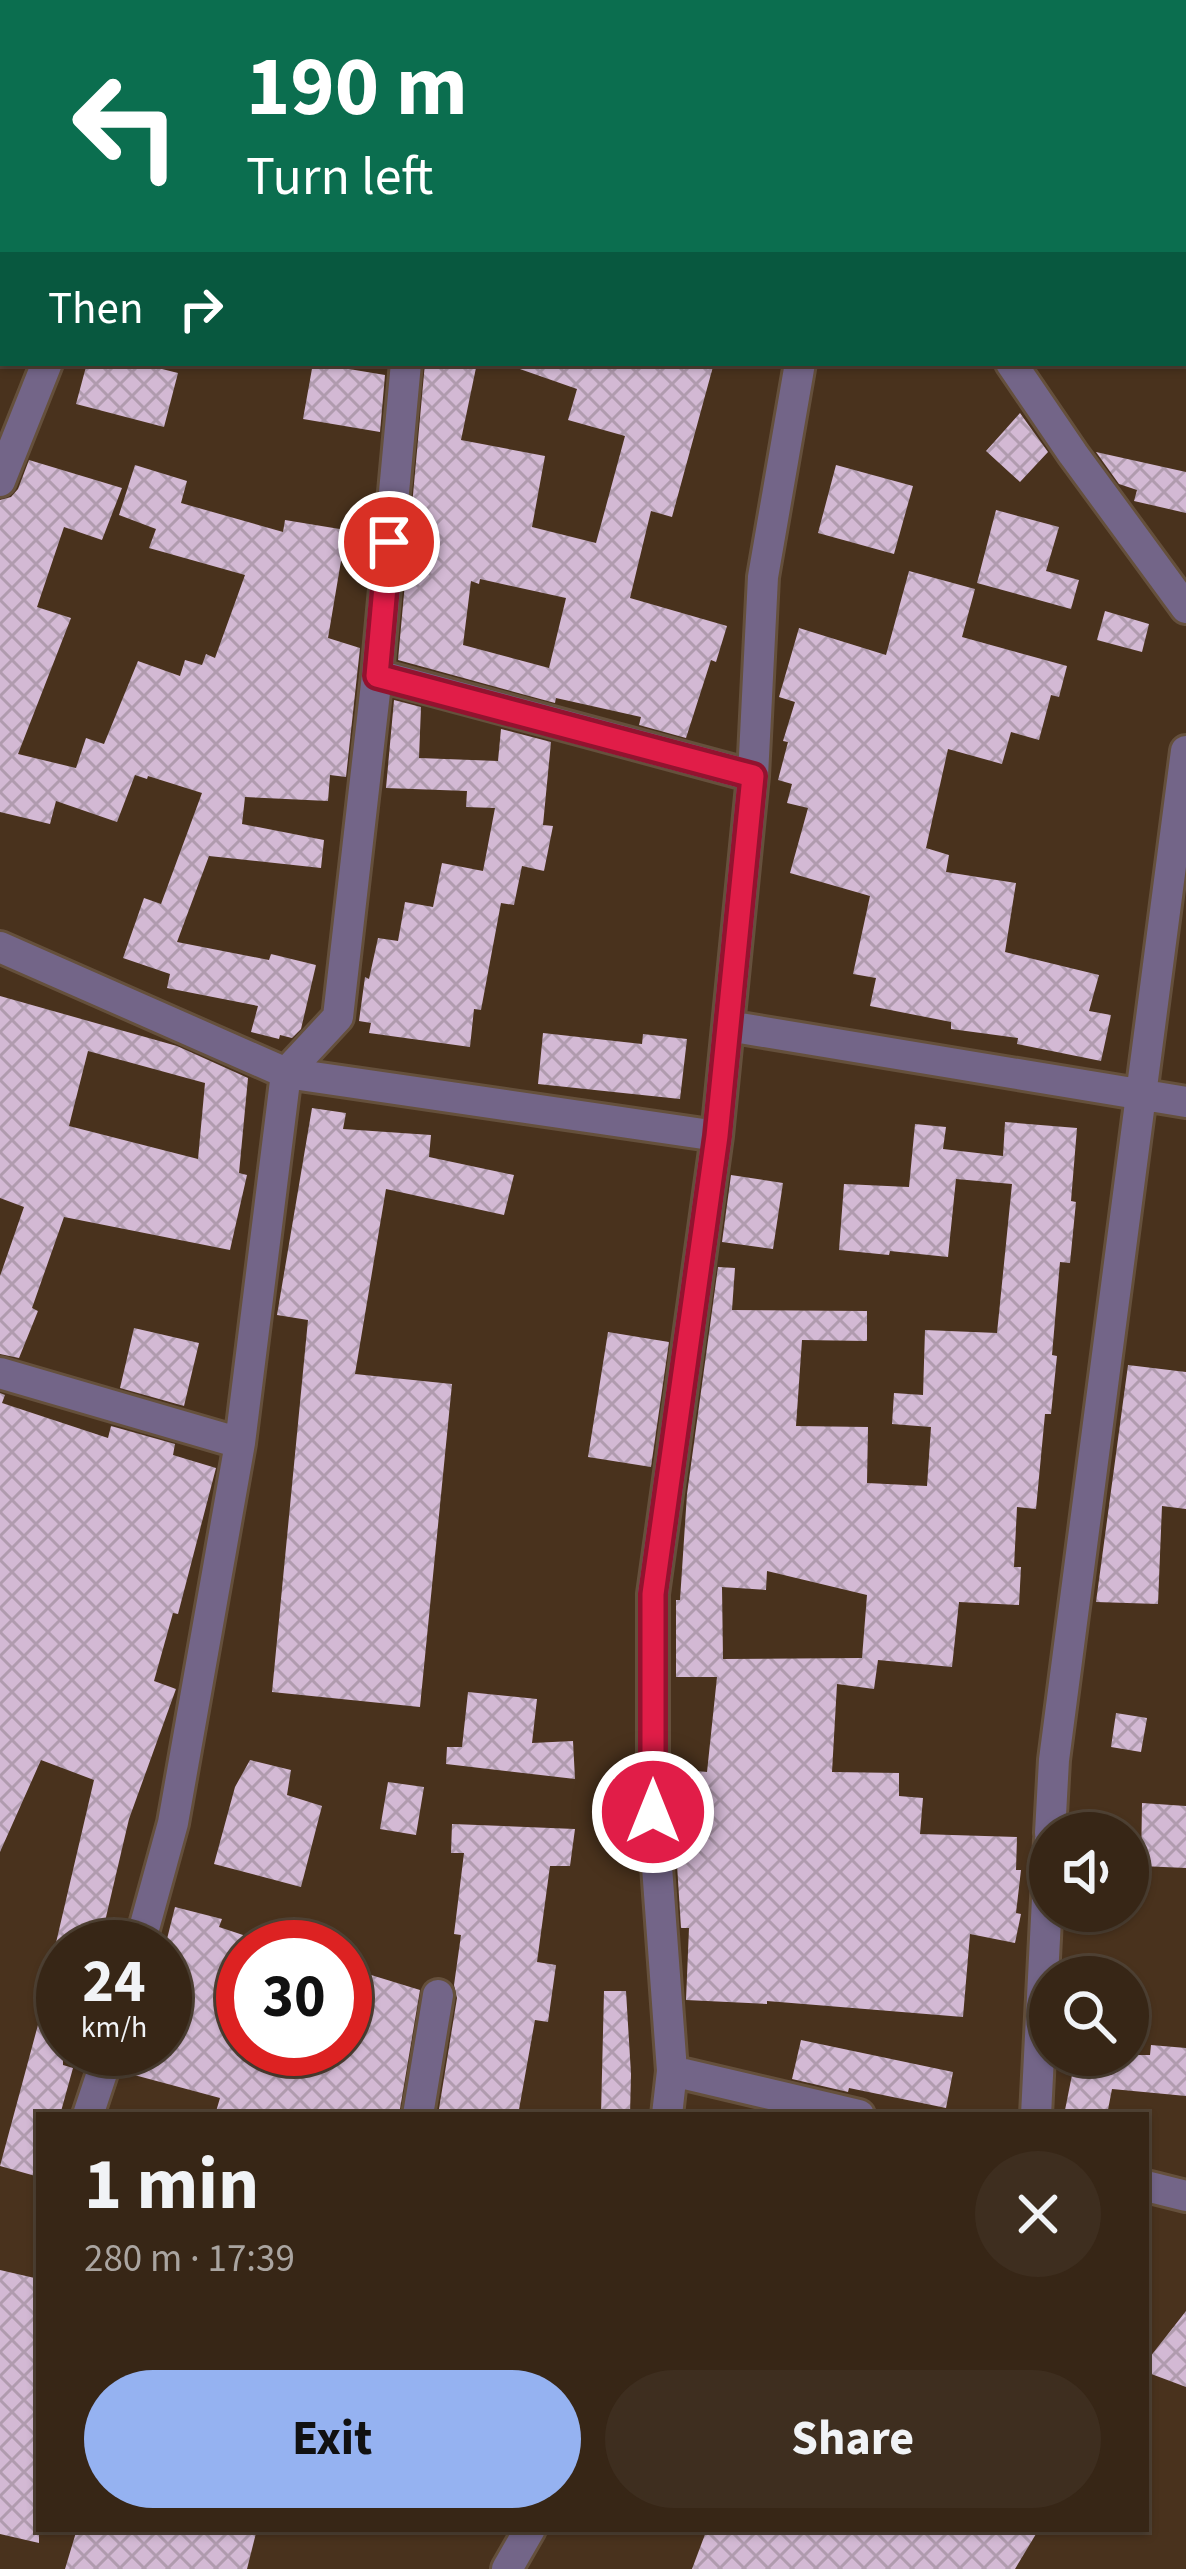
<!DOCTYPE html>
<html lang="en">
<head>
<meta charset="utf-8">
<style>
  :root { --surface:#372616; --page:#3e2e1f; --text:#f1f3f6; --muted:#aaa5a1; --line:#514335; --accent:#95b2f1 }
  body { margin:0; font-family:"Source Sans 3",sans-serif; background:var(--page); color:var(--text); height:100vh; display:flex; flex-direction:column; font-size:45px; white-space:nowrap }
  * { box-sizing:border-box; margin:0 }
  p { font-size:39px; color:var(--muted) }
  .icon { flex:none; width:66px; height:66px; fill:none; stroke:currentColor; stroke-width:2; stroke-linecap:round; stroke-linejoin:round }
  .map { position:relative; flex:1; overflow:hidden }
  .details { position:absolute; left:36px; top:2112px; width:1113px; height:420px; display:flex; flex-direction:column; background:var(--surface); border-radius:0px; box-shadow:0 3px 9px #0004,0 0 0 3px var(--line) }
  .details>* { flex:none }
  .hud { position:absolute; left:0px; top:0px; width:1188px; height:366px; box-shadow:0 3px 9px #0004,0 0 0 3px var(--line); background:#0b6e4f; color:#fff; overflow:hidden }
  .controls { position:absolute; left:1029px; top:1812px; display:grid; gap:24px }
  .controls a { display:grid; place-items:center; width:120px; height:120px; border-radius:50%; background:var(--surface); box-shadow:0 3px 9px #0004,0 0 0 3px var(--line); font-size:60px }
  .speed { position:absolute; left:36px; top:1920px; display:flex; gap:24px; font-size:60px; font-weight:700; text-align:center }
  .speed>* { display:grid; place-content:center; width:156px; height:156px; border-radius:50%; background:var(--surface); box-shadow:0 3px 9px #0004,0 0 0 3px var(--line); line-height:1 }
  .speed small { font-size:30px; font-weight:400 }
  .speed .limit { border:18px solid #d22; background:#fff; color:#111 }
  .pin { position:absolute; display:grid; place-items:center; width:102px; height:102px; color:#fff; margin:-51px; border:6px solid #fff; border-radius:50%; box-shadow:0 3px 12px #0007 }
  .me { position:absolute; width:132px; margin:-66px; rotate:0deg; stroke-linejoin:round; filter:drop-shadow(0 0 9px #0008) }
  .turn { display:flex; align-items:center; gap:42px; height:252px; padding:0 48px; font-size:54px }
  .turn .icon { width:156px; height:156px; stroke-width:2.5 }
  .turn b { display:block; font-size:84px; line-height:102px }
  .then { display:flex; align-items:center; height:114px; padding:0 48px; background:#0003; gap:24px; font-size:45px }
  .round { display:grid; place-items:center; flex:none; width:126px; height:126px; border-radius:63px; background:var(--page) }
  .overview { display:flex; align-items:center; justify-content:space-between; height:204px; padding:0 48px }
  h1 { font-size:72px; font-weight:700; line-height:90px }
  .button { display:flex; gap:24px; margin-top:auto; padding:24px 48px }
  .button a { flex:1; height:138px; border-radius:72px; background:var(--accent); color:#111; font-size:48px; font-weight:700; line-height:138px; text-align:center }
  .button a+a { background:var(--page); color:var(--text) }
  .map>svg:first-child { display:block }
</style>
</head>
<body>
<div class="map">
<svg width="1186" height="2569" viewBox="0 0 1186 2569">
  <defs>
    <pattern id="building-cross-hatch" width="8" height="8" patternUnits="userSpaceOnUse" patternTransform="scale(3)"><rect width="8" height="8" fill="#d3b9d4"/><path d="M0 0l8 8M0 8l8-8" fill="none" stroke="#b09bae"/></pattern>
  </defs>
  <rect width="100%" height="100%" fill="#49321d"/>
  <path fill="url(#building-cross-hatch)" fill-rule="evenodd" d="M 87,363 L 138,363 L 178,373 L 164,427 L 76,404 Z
    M 313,363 L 385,375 L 380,432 L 303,419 Z
    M 425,363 L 477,363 L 461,440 L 545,456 L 532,527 L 596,543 L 625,436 L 568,420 L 577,389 L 517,368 L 518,363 L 714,363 L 672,517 L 651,511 L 630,598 L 727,626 L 716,662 L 711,660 L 686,738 L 639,725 L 641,717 L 556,698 L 555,703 L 398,660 ZM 480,579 L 566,598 L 549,668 L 463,645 L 471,581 L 479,584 Z
    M 1020,413 L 1048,452 L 1020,482 L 986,451 Z
    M 1096,452 L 1186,472 L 1186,513 L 1134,501 L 1137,490 L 1119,484 Z
    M 29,460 L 122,488 L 102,540 L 64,527 L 37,607 L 71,618 L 18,754 L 76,768 L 86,738 L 104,744 L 138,661 L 180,676 L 185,660 L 202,665 L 206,654 L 215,658 L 245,575 L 149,548 L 156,529 L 119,515 L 135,465 L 187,481 L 181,503 L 283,532 L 285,520 L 370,534 L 368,565 L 341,561 L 328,638 L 360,648 L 346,777 L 330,775 L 328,801 L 245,797 L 242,824 L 324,840 L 321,868 L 209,856 L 177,942 L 269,960 L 271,954 L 316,965 L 301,1029 L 292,1038 L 280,1035 L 279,1039 L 251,1032 L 258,1006 L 167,988 L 170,974 L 123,958 L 144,898 L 161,904 L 202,793 L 148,776 L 147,779 L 135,775 L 117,822 L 56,801 L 50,824 L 0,812 L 0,500 L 11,497 L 18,489 Z
    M 836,465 L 913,486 L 894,554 L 818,533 Z
    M 996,510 L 1059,527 L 1046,571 L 1079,580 L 1071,609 L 977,583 Z
    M 909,571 L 975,589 L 962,637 L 1067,666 L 1059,697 L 1051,695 L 1039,740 L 1011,732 L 1002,764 L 948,749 L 926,848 L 949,855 L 946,872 L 1016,883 L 1005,952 L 1099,975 L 1089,1011 L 1111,1015 L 1101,1061 L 1017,1044 L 1018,1038 L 951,1029 L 951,1022 L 870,1006 L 876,978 L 853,974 L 870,896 L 790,873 L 808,808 L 787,803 L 792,784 L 778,780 L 788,742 L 783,741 L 795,702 L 779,697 L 799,628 L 886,655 Z
    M 1105,611 L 1149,624 L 1142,652 L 1097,640 Z
    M 394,700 L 421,707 L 419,758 L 498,761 L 501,729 L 551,742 L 543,825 L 553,826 L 544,871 L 522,866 L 514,905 L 501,903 L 481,1010 L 474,1009 L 470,1047 L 369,1033 L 371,1023 L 359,1021 L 365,977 L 369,979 L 378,938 L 398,941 L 405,902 L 433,907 L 442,863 L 483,871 L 495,808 L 466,807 L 467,791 L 386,788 Z
    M 0,996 L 177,1046 L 248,1078 L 239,1173 L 247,1175 L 230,1250 L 64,1217 L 32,1308 L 38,1311 L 19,1358 L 0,1354 L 0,1276 L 24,1207 L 0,1198 ZM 88,1051 L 205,1083 L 198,1159 L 69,1126 Z
    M 543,1033 L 642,1044 L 643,1034 L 687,1039 L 680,1099 L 538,1084 Z
    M 312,1108 L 346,1113 L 343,1129 L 431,1135 L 429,1157 L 514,1175 L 504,1215 L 386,1189 L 355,1374 L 452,1384 L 420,1707 L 272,1692 L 308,1320 L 277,1315 Z
    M 1005,1122 L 1077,1128 L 1071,1201 L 1076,1202 L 1070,1263 L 1060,1262 L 1052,1355 L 1057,1356 L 1051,1414 L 1045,1414 L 1036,1509 L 1017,1507 L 1014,1567 L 1021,1567 L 1019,1605 L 959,1602 L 952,1667 L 878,1660 L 874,1689 L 837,1684 L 832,1772 L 899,1773 L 899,1796 L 923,1798 L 920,1834 L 1017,1837 L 1016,1870 L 1021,1870 L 1016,1913 L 1021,1914 L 1015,1943 L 970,1934 L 963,2017 L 767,2001 L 767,2004 L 686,2000 L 689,1928 L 681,1928 L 675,1833 L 693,1834 L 697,1771 L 707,1772 L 717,1677 L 676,1677 L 676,1600 L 680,1600 L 687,1494 L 718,1267 L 735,1268 L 732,1310 L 867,1311 L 867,1341 L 802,1340 L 796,1426 L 868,1427 L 867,1483 L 927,1486 L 931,1427 L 892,1424 L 894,1393 L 923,1395 L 925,1330 L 997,1333 L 1012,1184 L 956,1179 L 948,1257 L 890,1251 L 889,1255 L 839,1250 L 844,1184 L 909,1187 L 915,1124 L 946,1127 L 943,1149 L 1003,1156 ZM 767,1571 L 867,1595 L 862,1658 L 723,1659 L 722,1587 L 766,1590 Z
    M 731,1175 L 783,1183 L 773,1249 L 722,1242 Z
    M 134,1328 L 199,1343 L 184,1406 L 120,1388 Z
    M 608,1332 L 669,1342 L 651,1467 L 588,1457 Z
    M 1128,1365 L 1186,1372 L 1186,1509 L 1162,1506 L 1158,1604 L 1096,1602 Z
    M 0,1393 L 5,1395 L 2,1403 L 108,1438 L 111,1426 L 175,1444 L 173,1455 L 216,1468 L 178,1614 L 173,1613 L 154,1681 L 176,1689 L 129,1819 L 99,1947 L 55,1947 L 94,1780 L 41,1760 L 0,1852 Z
    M 468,1692 L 537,1699 L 532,1743 L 573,1741 L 575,1779 L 446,1764 L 447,1747 L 462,1747 Z
    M 1116,1713 L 1147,1718 L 1141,1752 L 1111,1747 Z
    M 250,1760 L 291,1770 L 287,1795 L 322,1806 L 301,1887 L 214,1864 L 235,1787 Z
    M 388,1782 L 424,1787 L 416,1835 L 380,1829 Z
    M 1142,1803 L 1186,1806 L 1186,1868 L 1141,1866 Z
    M 452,1824 L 575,1829 L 570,1866 L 550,1866 L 537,1962 L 556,1965 L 548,2022 L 535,2020 L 518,2115 L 438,2115 L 457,1998 L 454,1985 L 461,1935 L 454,1934 L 464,1853 L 451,1853 Z
    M 175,1907 L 222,1919 L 219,1927 L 243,1935 L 243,2049 L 345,2049 L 345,1967 L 420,1990 L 399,2115 L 215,2115 L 220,2098 L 123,2072 L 129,2049 L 165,2049 L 165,1947 Z
    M 53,1969 L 63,1970 L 63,2065 L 73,2068 L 60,2115 L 39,2115 L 39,2177 L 0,2166 Z
    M 604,1991 L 626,1991 L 631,2074 L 630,2115 L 601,2115 Z
    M 801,2040 L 953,2072 L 946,2108 L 849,2088 L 848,2092 L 792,2079 Z
    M 1151,2045 L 1186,2048 L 1186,2096 L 1112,2089 L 1107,2115 L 1064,2115 L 1076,2055 L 1150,2055 Z
    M 0,2270 L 39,2279 L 39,2543 L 0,2534 Z
    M 1186,2311 L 1186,2387 L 1146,2372 L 1146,2362 Z
    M 77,2529 L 257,2529 L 247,2569 L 65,2569 Z
    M 707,2529 L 1039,2529 L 1015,2569 L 692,2569 Z"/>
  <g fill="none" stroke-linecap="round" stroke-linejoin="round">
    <g stroke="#65503c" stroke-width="36">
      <path id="minor" d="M 174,0 L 186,3
        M 450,3 L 450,0
        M 862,3 L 862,0
        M 0,309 L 3,310
        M 1011,363 L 1073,454 L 1186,608
        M 0,481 L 47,363
        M 377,675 L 753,776
        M 0,947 L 286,1073 L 717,1136
        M 728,1026 L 1186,1102
        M 0,1373 L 240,1443
        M 1050,1833 L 1054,1760 L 1186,751
        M 139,1947 L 173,1823 L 240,1443 L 286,1073 L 338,1017 L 377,675 L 406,363
        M 672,2071 L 859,2115
        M 88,2115 L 110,2049
        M 418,2115 L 438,1995
        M 667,2115 L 672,2071 L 653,1812 L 653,1594 L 717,1136 L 753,776 L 763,577 L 800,363
        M 1036,2115 L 1050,1840
        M 1146,2186 L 1186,2196
        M 507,2569 L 530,2529"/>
    </g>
    <use href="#minor" stroke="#736588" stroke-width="30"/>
  </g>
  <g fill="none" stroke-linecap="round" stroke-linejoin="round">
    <g stroke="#92132f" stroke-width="30">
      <path id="route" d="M 389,542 L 377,676 L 753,776 L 717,1136 L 653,1594 L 653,1812"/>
    </g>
    <use href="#route" stroke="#e11d48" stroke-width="21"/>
  </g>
</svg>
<div class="controls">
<a><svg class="icon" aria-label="sound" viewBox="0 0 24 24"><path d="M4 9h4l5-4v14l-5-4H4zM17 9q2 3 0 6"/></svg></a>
<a><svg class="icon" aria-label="search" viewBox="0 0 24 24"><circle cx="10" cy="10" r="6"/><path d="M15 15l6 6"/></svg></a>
</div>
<div class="speed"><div>24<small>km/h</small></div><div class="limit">30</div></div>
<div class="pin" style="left:389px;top:542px;background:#d93025"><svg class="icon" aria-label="arrive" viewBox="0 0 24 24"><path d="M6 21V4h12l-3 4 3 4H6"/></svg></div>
<svg class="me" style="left:653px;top:1812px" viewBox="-20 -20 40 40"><circle r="17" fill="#e11d48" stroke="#fff" stroke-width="3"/><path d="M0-11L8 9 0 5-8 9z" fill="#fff"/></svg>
<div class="hud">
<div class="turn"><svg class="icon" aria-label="left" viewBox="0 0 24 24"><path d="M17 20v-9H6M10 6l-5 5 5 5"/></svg><div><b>190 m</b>Turn left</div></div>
<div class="then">Then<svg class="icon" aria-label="right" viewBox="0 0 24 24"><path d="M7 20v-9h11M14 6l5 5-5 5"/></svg></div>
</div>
<section class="details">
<div class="overview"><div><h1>1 min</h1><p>280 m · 17:39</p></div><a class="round"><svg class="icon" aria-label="close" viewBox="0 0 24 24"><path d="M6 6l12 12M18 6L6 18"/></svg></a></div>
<div class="button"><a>Exit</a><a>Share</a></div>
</section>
</div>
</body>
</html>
